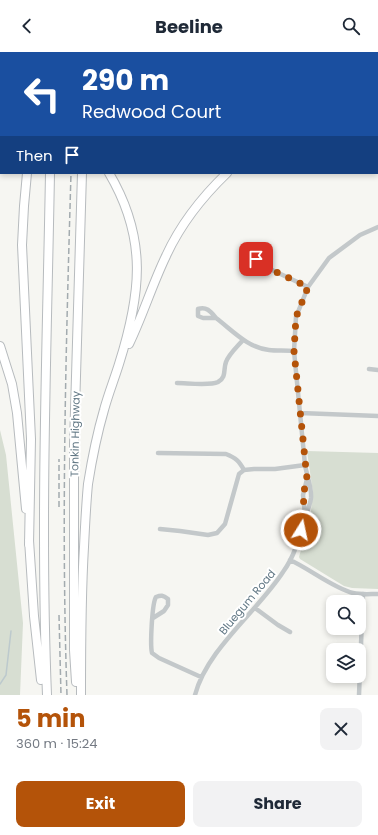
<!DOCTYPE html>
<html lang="en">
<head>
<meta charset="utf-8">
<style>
  :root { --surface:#fff; --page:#f2f2f3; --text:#1f2937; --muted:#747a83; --accent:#b45309 }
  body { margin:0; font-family:Poppins,sans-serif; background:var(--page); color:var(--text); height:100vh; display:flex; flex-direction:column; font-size:15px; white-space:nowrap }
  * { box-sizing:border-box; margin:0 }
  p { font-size:13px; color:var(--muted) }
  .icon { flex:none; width:22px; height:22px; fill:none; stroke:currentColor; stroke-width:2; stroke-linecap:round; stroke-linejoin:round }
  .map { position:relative; height:643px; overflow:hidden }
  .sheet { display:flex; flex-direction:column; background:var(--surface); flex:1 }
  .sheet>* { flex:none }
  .banner { position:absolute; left:0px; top:0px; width:378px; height:122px; box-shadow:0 2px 6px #0003; background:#1a4fa0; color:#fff; overflow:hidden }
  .tools { position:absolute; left:326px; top:543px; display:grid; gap:8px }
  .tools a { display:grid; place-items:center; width:40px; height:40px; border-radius:8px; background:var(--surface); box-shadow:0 2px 6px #0003; font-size:20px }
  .pin { position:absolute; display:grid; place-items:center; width:34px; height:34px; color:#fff; margin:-17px; border-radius:8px; box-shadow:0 2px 6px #0006 }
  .me { position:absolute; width:44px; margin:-22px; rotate:10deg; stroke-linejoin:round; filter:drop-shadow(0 0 3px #0008) }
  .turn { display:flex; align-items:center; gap:14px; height:84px; padding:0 16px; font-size:18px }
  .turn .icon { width:52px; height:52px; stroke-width:2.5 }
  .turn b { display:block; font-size:28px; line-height:34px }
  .then { display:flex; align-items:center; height:38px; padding:0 16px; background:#0003; gap:8px; font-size:15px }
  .round { display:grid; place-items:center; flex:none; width:42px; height:42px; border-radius:8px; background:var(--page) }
  .head { display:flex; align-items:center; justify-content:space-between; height:68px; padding:0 16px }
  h1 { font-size:24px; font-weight:700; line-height:30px; color:var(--accent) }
  .action { display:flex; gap:8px; margin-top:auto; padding:8px 16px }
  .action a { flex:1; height:46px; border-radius:8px; background:var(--accent); color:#fff; font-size:16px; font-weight:700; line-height:46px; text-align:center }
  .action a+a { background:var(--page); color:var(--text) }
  header { display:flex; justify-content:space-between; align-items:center; height:52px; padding:0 16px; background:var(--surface); font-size:18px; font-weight:700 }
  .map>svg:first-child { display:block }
</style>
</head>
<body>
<header><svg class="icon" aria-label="back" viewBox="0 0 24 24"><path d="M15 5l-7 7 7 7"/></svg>Beeline<svg class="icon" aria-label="search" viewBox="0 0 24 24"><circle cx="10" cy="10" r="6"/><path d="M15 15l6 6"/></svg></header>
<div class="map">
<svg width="378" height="643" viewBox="0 0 378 643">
  <rect width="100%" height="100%" fill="#f6f6f2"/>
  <path fill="#d7ded2" d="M 0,378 L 6,403 L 23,571 L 20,643 L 0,643 Z
    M 307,399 L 378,401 L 378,537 L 352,536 L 344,534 L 300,507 L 299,505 L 310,467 L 313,441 Z"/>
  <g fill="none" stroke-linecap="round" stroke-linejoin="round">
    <path stroke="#bcc9cd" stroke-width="1.5" d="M 0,632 L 6,623 L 11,579"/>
  </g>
  <path fill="#abb5b9" stroke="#d7d7d4" d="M 377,85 L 378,86 L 378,115 L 377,114 Z"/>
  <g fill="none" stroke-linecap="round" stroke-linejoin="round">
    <g stroke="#b7bbbe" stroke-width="10">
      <path id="motorway" d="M 106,0 L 107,1
        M 35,1 L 35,0
        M 52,1 L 52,0
        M 86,1 L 86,0
        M 222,1 L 223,0
        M 329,1 L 330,0
        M 347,1 L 348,0
        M 0,27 L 1,27
        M 0,38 L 1,39
        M 27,121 L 24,154 L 22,193 L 31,387 L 29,493
        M 129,292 C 143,263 152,233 166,204 C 181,171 201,146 227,121
        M 0,294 L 12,332 L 17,361 L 26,457
        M 29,488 L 34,564 L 41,628
        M 76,630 L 74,598 L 74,392 L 82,121
        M 47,643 C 40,469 47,295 50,121
        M 81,643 C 81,594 81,545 84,495 C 85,474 86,453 88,432 C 92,407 97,382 104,358 C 108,343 114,328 119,312 C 141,242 148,187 109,121"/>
    </g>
    <path stroke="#c3c8ca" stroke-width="4.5" d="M 256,207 L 270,217 L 308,235
      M 216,266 C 211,260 207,254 198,257 L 198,264 L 203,266 L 216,266 C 232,278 248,296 269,298 C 277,299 285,298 294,299
      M 369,317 L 378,318
      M 177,331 C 187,331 210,334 218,330 C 227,325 223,317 226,310 C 229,302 237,295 243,288
      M 300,361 L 378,364
      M 158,401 L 226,402 C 236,406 239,409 244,418
      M 305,462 L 303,443 L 307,427
      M 160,477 L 180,479 L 208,483 L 217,481 L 225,472 L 239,422 L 244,418 L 254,417 L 275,417 L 305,413
      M 290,508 C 310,517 333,536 353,541 C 361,543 370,542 378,542
      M 255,556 L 278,573 L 290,580
      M 153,566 L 164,559 L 168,553 L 168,547 C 163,543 161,543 156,545 C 152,551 150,593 152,601 L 159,606 L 201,625
      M 195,643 C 207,597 257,560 283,520 C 294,505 299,487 304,469 C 306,462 310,454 311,446 C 312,436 307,424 305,413 L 294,299 L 296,265 L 308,235 L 329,206 L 360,183 L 378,175
      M 359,643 L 363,542"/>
    <use href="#motorway" stroke="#fff" stroke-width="8"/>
    <path stroke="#a3abaf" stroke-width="1.5" stroke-dasharray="6 3" stroke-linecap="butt" d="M 68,1 L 68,0
      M 74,1 L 74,0
      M 59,455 L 59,407
      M 59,563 L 61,643
      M 67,643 C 61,469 66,295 71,121"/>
  </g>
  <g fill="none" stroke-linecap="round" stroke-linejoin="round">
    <path stroke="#b45309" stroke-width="7" stroke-dasharray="0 12.6" d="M 256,207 L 270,217 L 308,235 L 296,265 L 294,299 L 307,427 L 303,443 L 305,464 L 301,478"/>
  </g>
  <g text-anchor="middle" stroke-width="4" stroke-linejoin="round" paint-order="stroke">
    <g font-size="11" fill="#627885" stroke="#fff">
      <text transform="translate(75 382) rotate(-89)" y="4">Tonkin Highway</text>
      <text transform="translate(247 550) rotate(-50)" y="4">Bluegum Road</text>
    </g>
  </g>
</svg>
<div class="tools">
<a><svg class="icon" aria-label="search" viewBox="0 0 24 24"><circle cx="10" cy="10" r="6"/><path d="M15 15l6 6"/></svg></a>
<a><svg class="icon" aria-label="layers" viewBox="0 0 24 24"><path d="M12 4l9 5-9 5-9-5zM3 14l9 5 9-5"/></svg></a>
</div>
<div class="pin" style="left:256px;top:207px;background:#d93025"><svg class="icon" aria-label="arrive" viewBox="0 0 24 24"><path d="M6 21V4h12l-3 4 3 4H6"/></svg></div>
<svg class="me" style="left:301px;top:478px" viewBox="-20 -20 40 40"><circle r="17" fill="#b45309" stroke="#fff" stroke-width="3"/><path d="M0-11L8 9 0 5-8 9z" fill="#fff"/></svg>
<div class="banner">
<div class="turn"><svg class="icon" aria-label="left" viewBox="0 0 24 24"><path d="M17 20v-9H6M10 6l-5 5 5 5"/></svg><div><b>290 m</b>Redwood Court</div></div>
<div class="then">Then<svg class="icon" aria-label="arrive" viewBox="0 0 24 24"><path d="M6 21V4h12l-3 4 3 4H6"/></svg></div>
</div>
</div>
<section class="sheet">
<div class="head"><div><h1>5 min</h1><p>360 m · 15:24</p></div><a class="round"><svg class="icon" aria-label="close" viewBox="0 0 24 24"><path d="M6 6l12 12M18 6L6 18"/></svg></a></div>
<div class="action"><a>Exit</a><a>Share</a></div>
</section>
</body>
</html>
